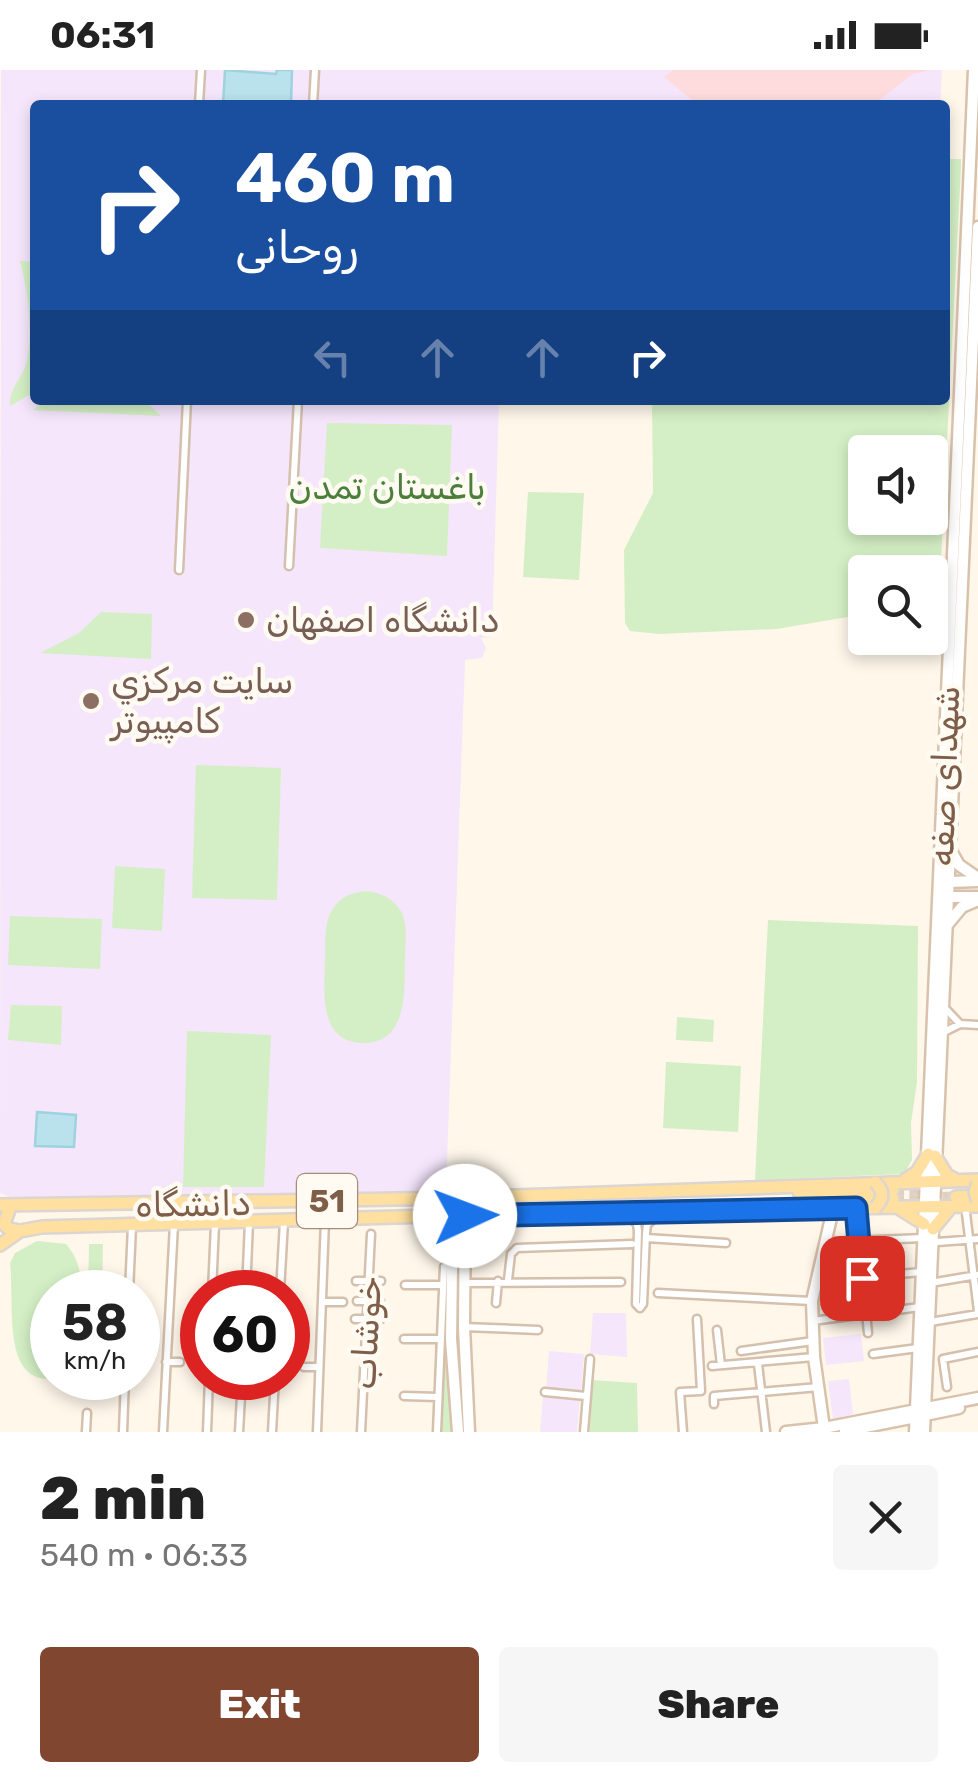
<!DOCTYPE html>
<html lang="en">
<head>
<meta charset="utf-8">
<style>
  :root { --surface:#fff; --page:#f6f6f6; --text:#222; --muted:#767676; --accent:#814630 }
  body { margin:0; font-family:Rubik,Vazirmatn,sans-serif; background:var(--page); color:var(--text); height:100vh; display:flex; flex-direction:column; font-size:38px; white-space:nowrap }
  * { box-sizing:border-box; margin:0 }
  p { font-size:32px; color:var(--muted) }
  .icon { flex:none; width:55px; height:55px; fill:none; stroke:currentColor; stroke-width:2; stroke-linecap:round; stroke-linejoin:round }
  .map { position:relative; height:1362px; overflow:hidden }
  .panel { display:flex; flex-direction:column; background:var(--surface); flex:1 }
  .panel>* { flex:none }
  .top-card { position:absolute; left:30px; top:30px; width:920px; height:305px; border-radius:10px; box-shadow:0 5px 15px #0003; background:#1a4fa0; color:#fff; overflow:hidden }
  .buttons { position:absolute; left:848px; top:365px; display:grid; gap:20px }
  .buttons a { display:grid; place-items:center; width:100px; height:100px; border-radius:10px; background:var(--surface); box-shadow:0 5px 15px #0003; font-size:50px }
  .speed { position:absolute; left:30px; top:1200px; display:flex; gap:20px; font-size:50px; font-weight:700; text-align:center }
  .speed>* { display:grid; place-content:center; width:130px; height:130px; border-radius:50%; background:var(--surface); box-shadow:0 5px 15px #0003; line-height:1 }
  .speed small { font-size:25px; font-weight:400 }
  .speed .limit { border:15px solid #d22; background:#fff; color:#111 }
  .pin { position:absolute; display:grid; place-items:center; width:85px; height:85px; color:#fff; margin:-42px; border-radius:20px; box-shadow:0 5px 15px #0006 }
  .me { position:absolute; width:110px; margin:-55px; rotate:88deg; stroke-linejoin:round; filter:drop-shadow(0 0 8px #0008) }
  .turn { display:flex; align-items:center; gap:35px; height:210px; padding:0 40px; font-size:45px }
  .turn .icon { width:130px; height:130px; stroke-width:2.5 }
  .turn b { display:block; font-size:70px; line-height:85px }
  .lanes { display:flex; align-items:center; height:95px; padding:0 40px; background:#0003; justify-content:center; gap:50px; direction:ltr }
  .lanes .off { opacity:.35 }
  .round { display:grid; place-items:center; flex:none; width:105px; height:105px; border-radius:10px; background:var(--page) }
  .headline { display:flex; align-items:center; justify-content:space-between; height:170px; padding:0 40px }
  h1 { font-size:60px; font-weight:800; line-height:75px }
  .primary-button { display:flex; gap:20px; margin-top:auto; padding:20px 40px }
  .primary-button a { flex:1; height:115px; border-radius:10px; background:var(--accent); color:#fff; font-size:40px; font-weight:800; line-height:115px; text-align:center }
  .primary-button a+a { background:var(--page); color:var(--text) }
  .status { display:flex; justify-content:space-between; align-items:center; height:70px; padding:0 50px; background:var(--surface); direction:ltr }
  .status svg { height:28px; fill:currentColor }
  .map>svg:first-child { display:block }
</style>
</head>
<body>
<div class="status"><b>06:31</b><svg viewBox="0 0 49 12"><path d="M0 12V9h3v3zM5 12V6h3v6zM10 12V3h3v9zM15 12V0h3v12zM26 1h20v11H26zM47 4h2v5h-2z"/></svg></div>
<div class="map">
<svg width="978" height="1362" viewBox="0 0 978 1362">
  <rect width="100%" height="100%" fill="#fff7ea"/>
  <path fill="#f5e6fc" d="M 1,0 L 942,0 L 940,35 L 35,35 L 35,330 L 499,330 L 492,567 L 481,568 L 486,578 L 482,588 L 465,590 L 446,1120 L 178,1128 L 15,1129 L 0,1123 Z
    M 593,1243 L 626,1243 L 627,1287 L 590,1284 Z
    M 861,1264 L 864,1291 L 826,1295 L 823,1268 Z
    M 549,1281 L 584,1284 L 581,1323 L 546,1320 Z
    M 849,1309 L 853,1344 L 833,1349 L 828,1311 Z
    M 543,1325 L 580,1328 L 577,1362 L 540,1362 Z"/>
  <path fill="#fedcde" d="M 673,0 L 932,0 L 913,4 L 873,35 L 698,35 L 664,7 Z"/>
  <path fill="#d4efc5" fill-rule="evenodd" d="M 945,89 L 961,89 L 961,97 L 939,530 L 930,532 L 930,502 L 865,502 L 865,544 L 777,559 L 659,564 L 630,561 L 625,553 L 624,480 L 653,423 L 652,330 L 945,330 ZM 865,382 L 930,382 L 930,448 L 865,448 Z
    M 20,191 L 35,192 L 35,322 L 10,336 C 9,317 24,307 27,290 C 33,258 28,222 20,191 Z
    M 46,330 L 144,330 L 161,346 L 33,340 Z
    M 327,353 L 452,355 L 447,486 L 320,478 Z
    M 528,422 L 584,423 L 579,510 L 523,507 Z
    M 101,542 L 152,544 L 151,589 L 40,583 L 79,563 Z
    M 196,695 L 281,698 L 277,830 L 192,828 Z
    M 115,796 L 165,799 L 162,861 L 112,858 Z
    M 364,821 C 380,822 394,828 402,843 C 408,857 405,874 405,889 C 404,920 409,974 362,973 C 319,971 324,924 325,893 C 326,876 323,855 332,840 C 339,828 350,823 364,821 Z
    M 10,846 L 102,849 L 100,899 L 8,895 Z
    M 768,850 L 918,856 L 917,1012 L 911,1053 L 912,1090 L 904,1104 L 755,1110 Z
    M 11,935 L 62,936 L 61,975 L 8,970 Z
    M 677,947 L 714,950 L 713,972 L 676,970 Z
    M 187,961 L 271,965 L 264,1117 L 183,1117 Z
    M 666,992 L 741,996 L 738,1062 L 663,1058 Z
    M 37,1171 L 66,1174 C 79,1189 81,1203 81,1222 L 52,1222 L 52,1308 L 59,1308 C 0,1319 15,1237 10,1193 L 15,1183 Z
    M 89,1174 L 103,1174 L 102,1222 L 88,1222 Z
    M 448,1216 L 453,1362 L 441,1362 Z
    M 591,1310 L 637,1313 L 638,1362 L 590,1362 Z"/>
  <path fill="#bae2ec" stroke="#9fd2df" stroke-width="2.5" d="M 225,0 L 276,4 L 277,0 L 292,0 L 291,35 L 223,35 Z
    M 37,1042 L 76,1045 L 74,1077 L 35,1076 Z"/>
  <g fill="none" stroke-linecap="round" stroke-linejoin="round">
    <path stroke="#dfd1c2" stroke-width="11" stroke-dasharray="11 5.5" stroke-linecap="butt" d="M 893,1120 L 935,1119
      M 893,1129 L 956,1127"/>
    <g stroke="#d4c0ad" stroke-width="11">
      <path id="street" d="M 199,35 L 201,0
        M 313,35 L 315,0
        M 289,496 L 298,330
        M 179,500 L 187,330
        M 944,937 L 960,954
        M 942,963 L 960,954 L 978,955
        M 856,1138 L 868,1263
        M 624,1141 L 637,1154 L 638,1161 L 636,1234 L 640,1238
        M 966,1143 L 978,1241
        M 646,1168 L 726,1173
        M 827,1172 L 923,1168
        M 937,1172 L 978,1169
        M 508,1210 L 511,1184 L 517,1178 L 632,1174
        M 356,1211 L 381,1211
        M 816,1211 L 922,1202
        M 465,1213 L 621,1212
        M 930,1213 L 977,1205
        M 405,1215 L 443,1215
        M 129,1222 L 132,1156
        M 212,1222 L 215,1154
        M 246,1222 L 249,1152
        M 280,1222 L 284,1151
        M 658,1223 L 812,1231
        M 357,1231 L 380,1231
        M 322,1232 L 343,1232
        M 496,1233 L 498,1211
        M 640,1238 L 643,1234 L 646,1163 L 647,1155 L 661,1141
        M 355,1249 L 381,1249
        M 812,1251 L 920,1237
        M 930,1252 L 978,1244
        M 464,1257 L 538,1260
        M 717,1260 L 721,1295
        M 404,1269 L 441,1269
        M 741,1281 L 813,1271
        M 873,1284 L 918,1278
        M 166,1292 L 180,1292
        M 758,1294 L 766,1362
        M 712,1296 L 814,1287
        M 304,1297 L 319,1297
        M 947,1317 L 943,1289 L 978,1282
        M 545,1322 L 586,1326
        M 404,1326 L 438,1327
        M 714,1334 L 714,1326 L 819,1317
        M 86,1362 L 87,1343
        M 123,1362 L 125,1308
        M 163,1362 L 174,1154
        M 207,1362 L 209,1308
        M 239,1362 L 242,1308
        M 272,1362 L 275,1308
        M 317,1362 L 325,1150
        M 361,1362 L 371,1164
        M 437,1362 L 444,1197
        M 584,1362 L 590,1289
        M 683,1362 L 680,1322 L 701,1321 L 697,1249"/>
    </g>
    <g stroke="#d9c2ac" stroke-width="15">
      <path id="secondary" d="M 951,781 L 959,795 L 978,808
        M 978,811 L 949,812 L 940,819 L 948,827 L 978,827
        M 947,855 L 962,837 L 978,830
        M 453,1128 L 451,1269 L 458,1362
        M 465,1128 L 464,1257 L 469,1362
        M 925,1345 L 959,1338
        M 824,1358 L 814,1287 L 812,1231 L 833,1139
        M 845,1361 L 916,1347
        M 786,1362 L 824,1358 L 978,1328
        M 915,1362 L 974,0
        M 924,1362 L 978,157"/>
    </g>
    <g stroke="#ddd5cf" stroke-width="16">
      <path id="primary" d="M 935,1086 L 947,1105 L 956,1110
        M 905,1110 L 917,1102 L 928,1084
        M 799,1122 L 893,1120
        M 956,1127 L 978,1126
        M 835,1131 L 893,1129
        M 0,1135 L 459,1128 L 978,1110
        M 10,1137 L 4,1154 L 9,1159 L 20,1161
        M 900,1139 L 924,1154
        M 429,1149 L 441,1156 L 454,1178
        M 933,1159 L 951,1137
        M 0,1175 L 20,1161 L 42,1157 L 607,1141 L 978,1136
        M 465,1177 L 472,1162 L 491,1148"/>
    </g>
    <use href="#street" stroke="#fff" stroke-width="6"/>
    <use href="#secondary" stroke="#fff" stroke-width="10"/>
    <use href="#primary" stroke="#ffe0a0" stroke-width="11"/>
    <g stroke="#ddd5cf" stroke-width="16" stroke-linecap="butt">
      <path id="primary-bridge" d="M 978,1113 L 975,1122 L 978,1131
        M 875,1138 C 884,1129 884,1121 875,1112"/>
    </g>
    <use href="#primary-bridge" stroke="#ffe0a0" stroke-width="11"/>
  </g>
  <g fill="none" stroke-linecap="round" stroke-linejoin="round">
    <g stroke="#114b97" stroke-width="25">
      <path id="route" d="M 465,1146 L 856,1138 L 862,1208"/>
    </g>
    <use href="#route" stroke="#1a73e8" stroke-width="18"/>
  </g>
  <g fill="#8d6e63" stroke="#fffbf2" stroke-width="4">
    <circle cx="246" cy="550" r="10"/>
    <circle cx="91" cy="631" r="10"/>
  </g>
  <g text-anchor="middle" stroke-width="9" stroke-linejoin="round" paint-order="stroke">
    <rect fill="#fffbf2" stroke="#a58d7b" stroke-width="2.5" x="297" y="1104" width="60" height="54" rx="8"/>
    <g font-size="32" font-weight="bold" fill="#7e5e48">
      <text x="327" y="1142">51</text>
    </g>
    <g font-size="35" fill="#4c7f3c" stroke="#fffbf2">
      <text x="387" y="429">باغستان تمدن</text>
    </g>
    <g font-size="35" fill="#785e54" stroke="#fffbf2" text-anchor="start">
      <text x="266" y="562">دانشگاه اصفهان</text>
      <text x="111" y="623">سايت مرکزي<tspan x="111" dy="40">کامپيوتر</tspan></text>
    </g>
    <g font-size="35" fill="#7e5e48" stroke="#fffbf2">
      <text transform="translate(944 706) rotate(-88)" y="12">شهدای صفه</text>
      <text transform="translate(193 1134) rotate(-1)" y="12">دانشگاه</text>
      <text transform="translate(366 1263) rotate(-87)" y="12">خوشاب</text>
    </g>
  </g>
</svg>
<div class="buttons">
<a><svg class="icon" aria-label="sound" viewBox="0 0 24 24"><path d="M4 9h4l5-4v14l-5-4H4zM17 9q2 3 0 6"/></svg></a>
<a><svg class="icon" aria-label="search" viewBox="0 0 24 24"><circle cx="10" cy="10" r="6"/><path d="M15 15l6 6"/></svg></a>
</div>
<div class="speed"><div>58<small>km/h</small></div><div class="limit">60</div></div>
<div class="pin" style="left:862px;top:1208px;background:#d93025"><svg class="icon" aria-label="arrive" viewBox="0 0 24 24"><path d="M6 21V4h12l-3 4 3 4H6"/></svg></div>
<svg class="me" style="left:465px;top:1146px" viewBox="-20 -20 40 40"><circle r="19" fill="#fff"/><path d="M0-13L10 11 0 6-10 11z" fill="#1a73e8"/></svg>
<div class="top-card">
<div class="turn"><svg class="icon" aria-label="right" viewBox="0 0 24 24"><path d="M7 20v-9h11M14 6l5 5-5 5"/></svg><div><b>460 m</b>روحانی</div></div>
<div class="lanes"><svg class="icon off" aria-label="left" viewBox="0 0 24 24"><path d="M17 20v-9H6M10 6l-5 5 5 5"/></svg><svg class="icon off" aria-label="ahead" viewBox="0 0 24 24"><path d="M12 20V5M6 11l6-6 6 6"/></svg><svg class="icon off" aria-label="ahead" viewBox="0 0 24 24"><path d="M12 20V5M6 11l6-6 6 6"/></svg><svg class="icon" aria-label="right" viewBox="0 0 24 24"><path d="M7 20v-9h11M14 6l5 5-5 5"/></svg></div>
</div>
</div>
<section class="panel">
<div class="headline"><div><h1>2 min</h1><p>540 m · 06:33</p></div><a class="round"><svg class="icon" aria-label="close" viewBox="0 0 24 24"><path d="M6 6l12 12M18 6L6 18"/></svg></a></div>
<div class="primary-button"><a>Exit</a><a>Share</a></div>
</section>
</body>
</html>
